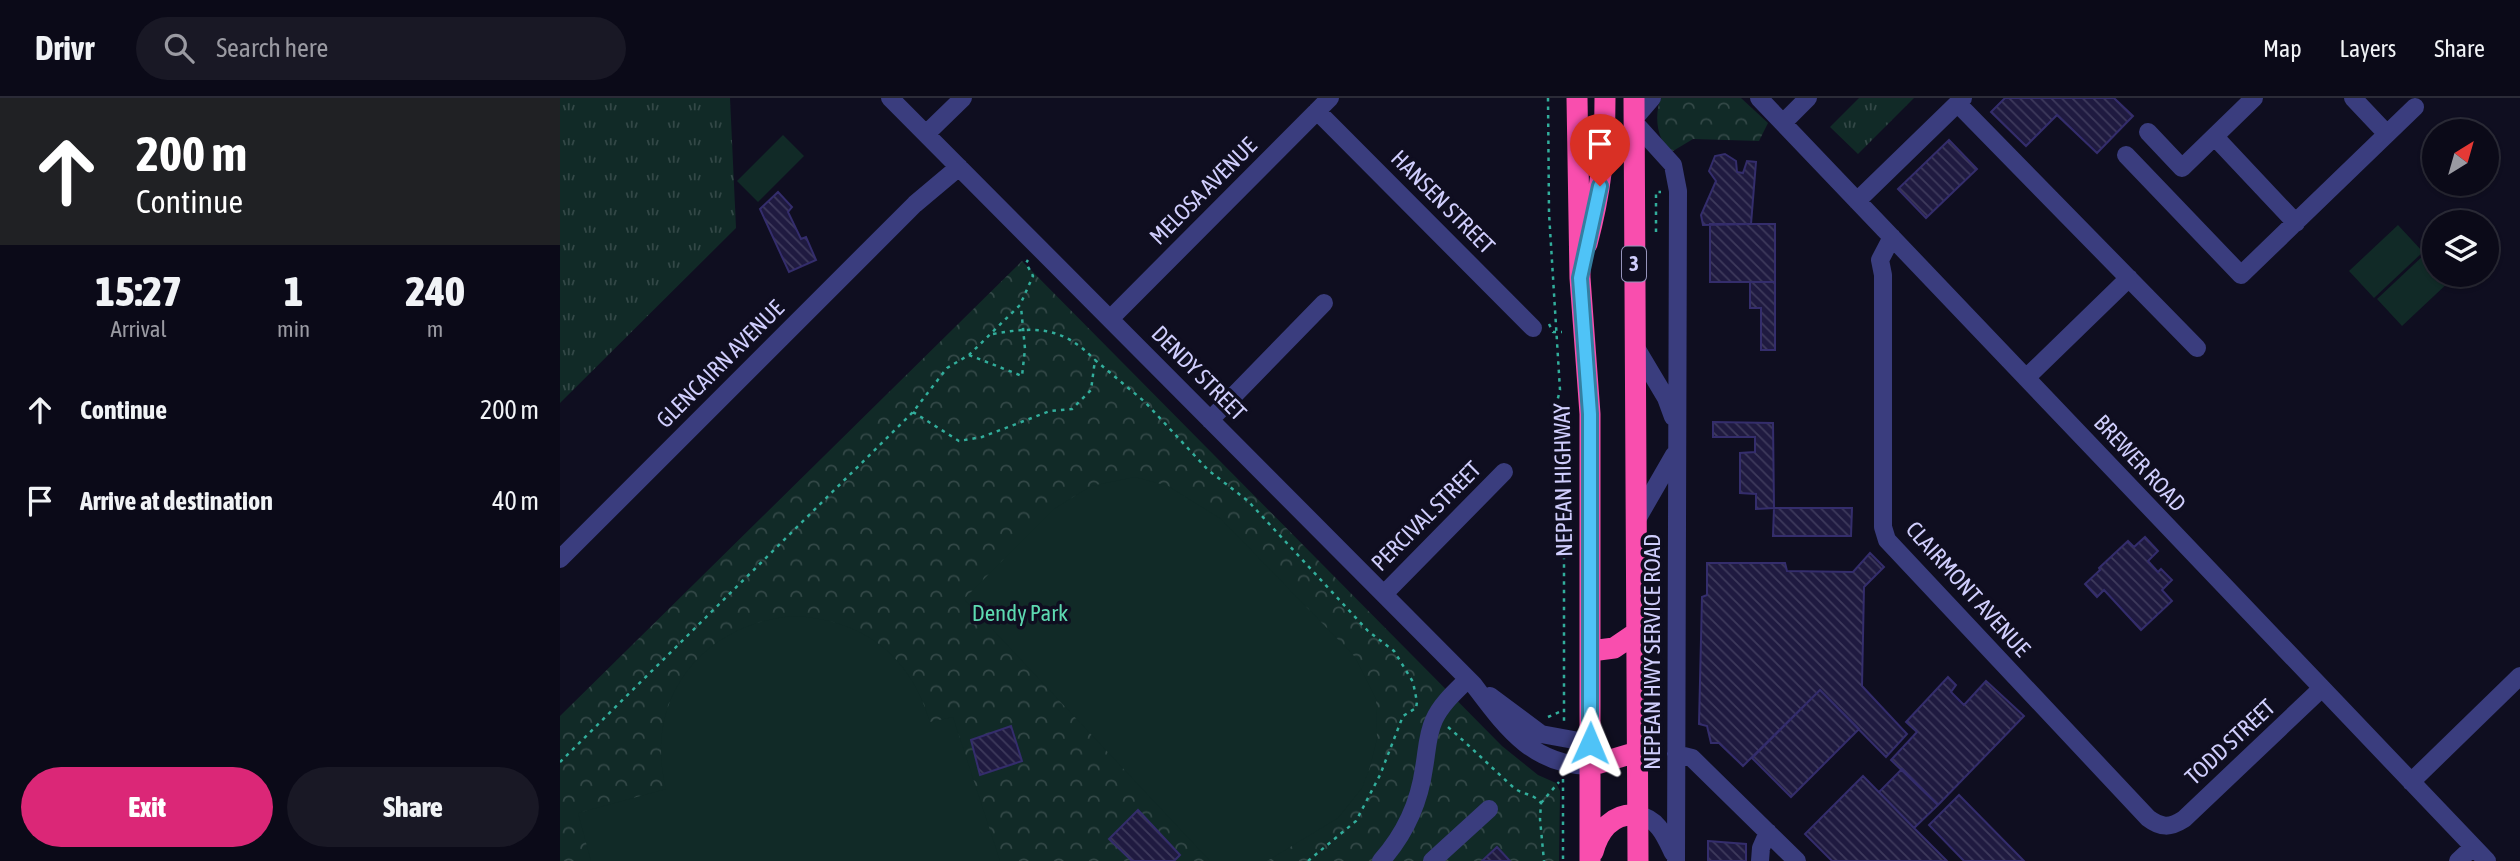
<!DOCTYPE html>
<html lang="en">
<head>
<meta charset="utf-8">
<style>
  :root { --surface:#0b0a18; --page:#191825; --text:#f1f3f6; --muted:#9a9aa2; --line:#2b2b37; --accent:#db2777 }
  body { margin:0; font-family:"Asap Condensed",sans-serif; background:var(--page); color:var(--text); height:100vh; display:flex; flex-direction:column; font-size:26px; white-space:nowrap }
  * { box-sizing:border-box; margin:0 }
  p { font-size:23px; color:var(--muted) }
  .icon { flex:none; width:38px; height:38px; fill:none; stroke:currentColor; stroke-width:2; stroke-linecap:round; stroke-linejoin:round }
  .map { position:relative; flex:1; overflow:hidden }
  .details { display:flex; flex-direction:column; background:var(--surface); width:560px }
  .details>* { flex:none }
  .top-card { background:#202124; color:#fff; overflow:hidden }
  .needle { width:46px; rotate:37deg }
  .controls { position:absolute; left:1862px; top:21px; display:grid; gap:14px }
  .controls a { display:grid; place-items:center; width:77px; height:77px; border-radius:50%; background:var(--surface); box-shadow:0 2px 5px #0004,0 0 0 2px var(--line); font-size:35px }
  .pin { position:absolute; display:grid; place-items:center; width:60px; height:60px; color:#fff; margin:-72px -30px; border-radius:50% 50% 50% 0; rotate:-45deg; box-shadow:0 0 7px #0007 }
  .pin .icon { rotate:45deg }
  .me { position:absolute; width:77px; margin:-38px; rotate:1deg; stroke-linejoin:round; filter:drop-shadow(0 0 5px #0008) }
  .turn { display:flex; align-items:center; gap:24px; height:147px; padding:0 21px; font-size:32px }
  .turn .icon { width:91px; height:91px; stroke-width:2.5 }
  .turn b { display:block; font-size:49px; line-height:60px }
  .eta { display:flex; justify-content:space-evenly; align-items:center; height:119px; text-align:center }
  .eta b { font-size:42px; font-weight:800; line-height:49px }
  .primary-button { display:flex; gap:14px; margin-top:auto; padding:14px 21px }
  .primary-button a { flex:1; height:80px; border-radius:42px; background:var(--accent); color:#fff; font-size:28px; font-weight:800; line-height:80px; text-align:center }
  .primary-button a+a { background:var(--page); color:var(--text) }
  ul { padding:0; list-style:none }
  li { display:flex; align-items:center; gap:21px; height:91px; padding:0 21px }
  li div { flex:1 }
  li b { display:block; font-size:26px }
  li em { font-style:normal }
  header { display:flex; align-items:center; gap:42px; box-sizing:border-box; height:98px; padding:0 35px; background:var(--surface); border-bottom:2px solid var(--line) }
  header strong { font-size:33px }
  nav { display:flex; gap:38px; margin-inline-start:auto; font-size:24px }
  .search { width:490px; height:63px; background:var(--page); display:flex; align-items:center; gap:18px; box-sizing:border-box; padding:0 24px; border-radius:38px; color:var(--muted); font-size:26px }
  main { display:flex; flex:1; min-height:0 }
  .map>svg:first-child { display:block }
</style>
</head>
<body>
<header>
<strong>Drivr</strong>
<div class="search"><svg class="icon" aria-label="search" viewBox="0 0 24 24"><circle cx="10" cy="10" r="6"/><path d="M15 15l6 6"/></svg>Search here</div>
<nav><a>Map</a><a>Layers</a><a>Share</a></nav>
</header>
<main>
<section class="details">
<div class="top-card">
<div class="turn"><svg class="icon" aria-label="ahead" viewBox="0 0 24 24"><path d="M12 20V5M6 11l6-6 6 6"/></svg><div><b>200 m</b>Continue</div></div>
</div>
<div class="eta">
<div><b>15:27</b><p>Arrival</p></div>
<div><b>1</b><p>min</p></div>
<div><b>240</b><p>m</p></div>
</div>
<ul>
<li><svg class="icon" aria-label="ahead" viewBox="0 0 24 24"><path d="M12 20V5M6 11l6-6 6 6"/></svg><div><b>Continue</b></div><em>200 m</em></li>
<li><svg class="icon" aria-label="arrive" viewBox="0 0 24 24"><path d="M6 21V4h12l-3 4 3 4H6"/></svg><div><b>Arrive at destination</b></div><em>40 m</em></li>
</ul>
<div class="primary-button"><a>Exit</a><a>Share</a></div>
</section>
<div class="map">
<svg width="1960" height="763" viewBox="0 0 1960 763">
  <defs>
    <pattern id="grass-tufts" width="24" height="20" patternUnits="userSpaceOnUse" patternTransform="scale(1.75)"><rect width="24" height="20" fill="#112a27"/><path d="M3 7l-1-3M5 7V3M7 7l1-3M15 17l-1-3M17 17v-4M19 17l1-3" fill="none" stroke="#334847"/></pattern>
    <pattern id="forest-crowns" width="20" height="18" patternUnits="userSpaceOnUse" patternTransform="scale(1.75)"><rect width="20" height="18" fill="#112a27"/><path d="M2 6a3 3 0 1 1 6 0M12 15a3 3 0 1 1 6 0" fill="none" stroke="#334847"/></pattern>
    <pattern id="building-back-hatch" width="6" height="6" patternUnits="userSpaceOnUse" patternTransform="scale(1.75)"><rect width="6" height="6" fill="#1f1a40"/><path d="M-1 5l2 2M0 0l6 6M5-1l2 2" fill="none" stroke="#3e3a5c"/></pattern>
  </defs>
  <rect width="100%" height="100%" fill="#0f0e20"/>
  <path fill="url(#grass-tufts)" d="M 0,0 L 170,0 L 176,130 L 0,305 Z
    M 1299,0 L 1354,0 L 1298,56 L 1270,29 Z"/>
  <path fill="url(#forest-crowns)" d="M 1101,0 L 1181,0 L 1208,25 L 1199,43 L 1133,41 L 1113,53 C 1096,45 1094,16 1101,0 Z
    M 462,163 L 942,648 L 978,677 L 996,685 L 1000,693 L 999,763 L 0,763 L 0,618 Z"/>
  <path fill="#112a27" d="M 223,37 L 244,58 L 198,104 L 177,83 Z
    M 1838,127 L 1863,154 L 1814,200 L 1789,173 Z
    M 1866,155 L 1874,163 L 1874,177 L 1887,177 L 1891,182 L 1842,228 L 1817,201 Z
    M 575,379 L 608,388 L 661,421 L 795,559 L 816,601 L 817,641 L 810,669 L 802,690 L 778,720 L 707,763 L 650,763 L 404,501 L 494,411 L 531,388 Z
    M 233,518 C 303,521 350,557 370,624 L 393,619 L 440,763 L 31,763 L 18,715 L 106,691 C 83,600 143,526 233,518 Z"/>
  <path fill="url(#building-back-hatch)" stroke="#342d6c" stroke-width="2" d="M 1445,0 L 1554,0 L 1573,18 L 1537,55 L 1497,17 L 1466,48 L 1431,14 Z
    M 1389,42 L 1417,71 L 1366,120 L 1338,91 Z
    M 1165,56 L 1176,63 L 1177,74 L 1183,75 L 1187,63 L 1196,64 L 1191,126 L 1143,127 L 1141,117 L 1156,83 L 1149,73 L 1155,58 Z
    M 218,94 L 232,109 L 228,114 L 241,141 L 246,139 L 256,162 L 229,174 L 200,111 Z
    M 1150,126 L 1215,126 L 1215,184 L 1150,184 Z
    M 1190,184 L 1215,184 L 1215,252 L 1201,252 L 1201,210 L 1190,210 Z
    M 1153,324 L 1213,325 L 1214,410 L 1196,411 L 1196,396 L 1180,395 L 1180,355 L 1195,354 L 1195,339 L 1153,339 Z
    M 1214,410 L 1292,410 L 1291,438 L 1213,438 Z
    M 1585,439 L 1598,453 L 1588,463 L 1598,474 L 1601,471 L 1612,482 L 1602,492 L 1612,503 L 1581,532 L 1544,492 L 1537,499 L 1525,486 L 1540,472 L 1539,470 L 1568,443 L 1574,449 Z
    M 1310,455 L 1324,469 L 1304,489 L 1302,588 L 1347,636 L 1326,659 L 1260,592 L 1183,668 L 1159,645 L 1151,645 L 1147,628 L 1139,626 L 1142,499 L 1147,497 L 1147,465 L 1225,465 L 1227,473 L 1293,474 Z
    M 1388,579 L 1396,587 L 1391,594 L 1404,607 L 1426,583 L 1464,618 L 1378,707 L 1331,662 L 1357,634 L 1346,624 Z
    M 1260,592 L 1299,631 L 1231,699 L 1192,660 Z
    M 451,628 L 462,663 L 420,677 L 411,642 Z
    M 1342,671 L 1378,707 L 1354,730 L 1319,694 Z
    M 1303,678 L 1354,730 L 1387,763 L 1272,763 L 1245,736 Z
    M 1399,697 L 1464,763 L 1404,763 L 1369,727 Z
    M 578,712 L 620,757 L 614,763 L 572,763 L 549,741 Z
    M 1148,743 L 1186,746 L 1186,763 L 1148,763 Z
    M 937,749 L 950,763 L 922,763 Z"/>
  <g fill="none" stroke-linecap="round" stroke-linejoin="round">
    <path stroke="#32ae9c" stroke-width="2.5" stroke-dasharray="3.5 5" stroke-linecap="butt" d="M 988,0 L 989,115 L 1000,292 L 996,308 L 1000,424 L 1004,457 L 1004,626
      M 1096,134 L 1096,94 L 1101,94
      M 989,226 L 993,234 L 1002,234
      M 433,236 C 477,228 503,229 535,262
      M 409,257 L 462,278 L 465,251 L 461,209
      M 353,314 L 399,343 L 422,339 L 490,313 L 512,311 L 531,292 L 535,262 L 585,304 L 648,372 L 688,403 L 808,533 L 834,553 L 853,584 L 857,604 L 856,610
      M 988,619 L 1004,612
      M 888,629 C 911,649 931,669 953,689 C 962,697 973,695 981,705 L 980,721 L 984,763
      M 0,664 L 353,314 L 387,270 L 409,257 L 460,207 L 473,178 L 466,165 L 468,162
      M 1003,681 L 1003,763
      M 981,705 L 999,684
      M 748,763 L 796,723 L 820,677 L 843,618 L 856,610"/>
    <path stroke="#3a3d7e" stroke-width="18" d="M 330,0 L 913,586 C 945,628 971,667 1030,668
      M 1199,0 L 1927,763
      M 1793,0 L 1827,36
      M 1398,6 L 1637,250
      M 757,13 L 973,230
      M 1074,21 L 1092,0
      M 1074,24 L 1113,67 L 1118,93 L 1116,763
      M 1223,25 L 1248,0
      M 1588,34 L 1622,70 L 1694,0
      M 366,36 L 403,0
      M 1655,39 L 1736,125
      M 1566,57 L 1681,177 L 1855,9
      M 1297,103 L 1403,0
      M 1332,139 L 1320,162 L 1323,177 L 1323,429 L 1327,442 L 1588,720 C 1601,730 1610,730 1624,721 L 1761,591
      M 550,221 L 770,0
      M 1075,248 L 1106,300 L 1113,319
      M 1466,280 L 1569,180
      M 650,322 L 764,205
      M 1076,423 L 1114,357
      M 0,461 L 355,106 L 399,69
      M 824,496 L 944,374
      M 930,598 L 981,636 L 1030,645
      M 1116,656 L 1132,660 L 1237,763
      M 1851,684 L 1960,578
      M 1077,717 C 1098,720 1105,738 1113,755
      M 821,763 C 845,736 859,706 864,670 C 867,654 867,637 874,622 C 881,606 896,593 908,581
      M 872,763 L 929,711
      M 1200,763 L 1201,750 L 1208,734
      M 1898,763 L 1913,749"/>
    <path stroke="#f94eae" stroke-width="21" d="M 1017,0 L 1020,180 L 1030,316 L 1030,763
      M 1074,0 L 1078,763
      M 1027,146 C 1041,93 1045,55 1045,0
      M 1031,553 L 1054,550 L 1076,535
      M 1030,668 L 1077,654
      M 1033,754 C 1039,732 1053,715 1077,717"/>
  </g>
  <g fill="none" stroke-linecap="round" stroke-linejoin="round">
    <g stroke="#337fa1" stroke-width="18">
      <path id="route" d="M 1030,645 L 1030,316 L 1020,180 L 1040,88"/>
    </g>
    <use href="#route" stroke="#4fc3f7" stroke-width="12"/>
  </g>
  <g text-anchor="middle" stroke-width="7" stroke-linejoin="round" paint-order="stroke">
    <rect fill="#0f0e20" stroke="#9694bb" stroke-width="2" x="1062" y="148.5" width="24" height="35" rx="5"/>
    <g font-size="21" font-weight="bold" fill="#d0cefd">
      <text x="1074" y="173">3</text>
    </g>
    <g font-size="23" fill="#d0cefd" stroke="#0f0e20">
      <text transform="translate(643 93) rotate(-45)" y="8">MELOSA AVENUE</text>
      <text transform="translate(883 104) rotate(45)" y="8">HANSEN STREET</text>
      <text transform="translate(160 266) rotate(-45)" y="8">GLENCAIRN AVENUE</text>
      <text transform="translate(639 275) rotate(45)" y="8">DENDY STREET</text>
      <text transform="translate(1580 365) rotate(47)" y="8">BREWER ROAD</text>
      <text transform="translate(1003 382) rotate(-91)" y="8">NEPEAN HIGHWAY</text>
      <text transform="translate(866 418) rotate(-45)" y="8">PERCIVAL STREET</text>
      <text transform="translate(1408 491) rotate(48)" y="8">CLAIRMONT AVENUE</text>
      <text transform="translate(1092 554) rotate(-90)" y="8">NEPEAN HWY SERVICE ROAD</text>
      <text transform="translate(1670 644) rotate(-43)" y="8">TODD STREET</text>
    </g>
    <g font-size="23" fill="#5ddab1" stroke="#0f0e20">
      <text x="460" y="523">Dendy Park</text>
    </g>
  </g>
</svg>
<div class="controls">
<a><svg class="needle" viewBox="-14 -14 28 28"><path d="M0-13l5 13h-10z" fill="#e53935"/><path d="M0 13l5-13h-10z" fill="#9a9aa2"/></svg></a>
<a><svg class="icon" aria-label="layers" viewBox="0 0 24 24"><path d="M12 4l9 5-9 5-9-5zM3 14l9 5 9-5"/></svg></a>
</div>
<div class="pin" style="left:1040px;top:88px;background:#d93025"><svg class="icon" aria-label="arrive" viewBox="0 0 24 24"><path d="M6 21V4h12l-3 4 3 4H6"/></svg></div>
<svg class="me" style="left:1030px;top:645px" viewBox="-20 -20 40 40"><path d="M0-17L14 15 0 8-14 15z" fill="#4fc3f7" stroke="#fff" stroke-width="4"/></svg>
</div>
</main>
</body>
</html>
